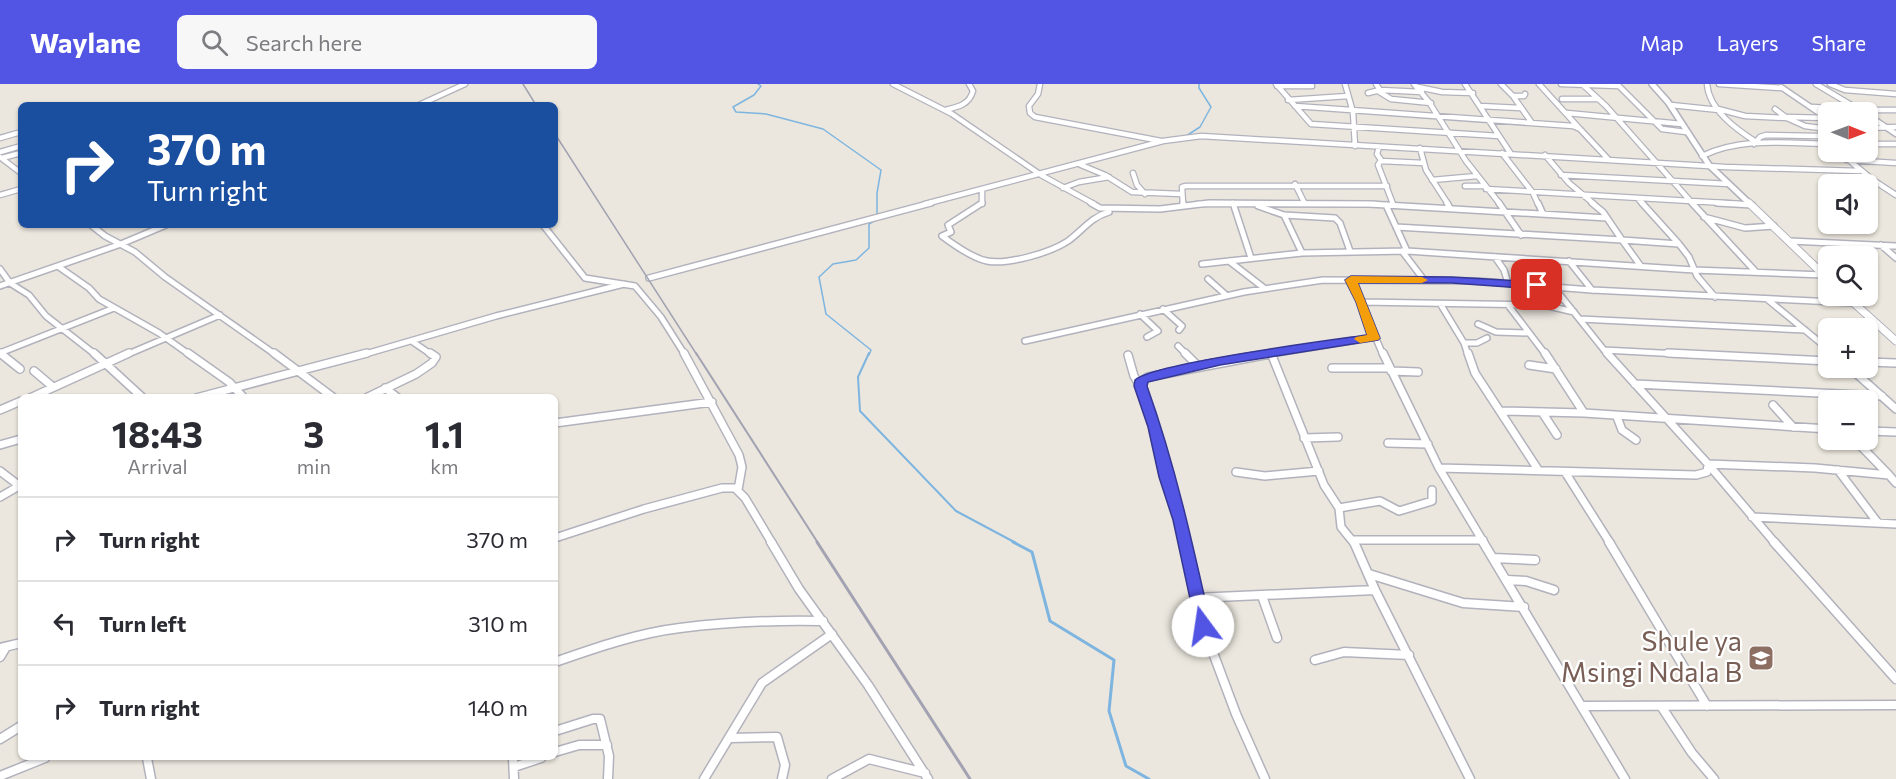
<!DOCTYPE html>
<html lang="en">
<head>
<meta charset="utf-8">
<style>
  :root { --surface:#fff; --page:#f7f7f7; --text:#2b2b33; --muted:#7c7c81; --line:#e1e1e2; --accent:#5254e4 }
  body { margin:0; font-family:Commissioner,sans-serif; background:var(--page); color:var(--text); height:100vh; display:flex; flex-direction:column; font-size:22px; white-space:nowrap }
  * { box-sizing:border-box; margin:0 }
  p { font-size:20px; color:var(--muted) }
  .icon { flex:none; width:33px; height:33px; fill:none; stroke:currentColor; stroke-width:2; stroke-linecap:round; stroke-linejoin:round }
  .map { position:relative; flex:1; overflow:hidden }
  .drawer { position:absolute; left:18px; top:310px; width:540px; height:366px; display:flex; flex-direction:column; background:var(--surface); border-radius:9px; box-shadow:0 2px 4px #0004 }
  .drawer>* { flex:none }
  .top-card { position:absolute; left:18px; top:18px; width:540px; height:126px; border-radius:9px; box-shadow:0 2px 4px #0004; background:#1a4fa0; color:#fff; overflow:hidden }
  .needle { width:39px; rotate:91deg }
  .tools { position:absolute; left:1818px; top:18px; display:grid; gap:12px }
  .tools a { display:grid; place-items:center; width:60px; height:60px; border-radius:9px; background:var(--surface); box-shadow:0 2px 4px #0004; font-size:30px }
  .pin { position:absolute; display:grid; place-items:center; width:51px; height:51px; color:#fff; margin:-26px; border-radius:12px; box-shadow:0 3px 9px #0006 }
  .me { position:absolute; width:66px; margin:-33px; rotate:346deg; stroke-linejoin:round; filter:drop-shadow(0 0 4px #0008) }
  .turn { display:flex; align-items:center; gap:21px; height:126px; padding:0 30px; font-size:27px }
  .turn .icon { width:78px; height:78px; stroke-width:2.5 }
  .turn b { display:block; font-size:42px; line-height:51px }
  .eta { display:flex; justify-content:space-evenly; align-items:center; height:102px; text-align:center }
  .eta b { font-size:36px; font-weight:700; line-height:42px }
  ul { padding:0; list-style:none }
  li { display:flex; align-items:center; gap:18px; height:84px; padding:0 30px; border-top:2px solid var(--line) }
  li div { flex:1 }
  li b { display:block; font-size:22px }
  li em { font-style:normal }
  header { display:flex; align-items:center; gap:36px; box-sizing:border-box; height:84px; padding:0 30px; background:var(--accent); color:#fff }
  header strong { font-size:28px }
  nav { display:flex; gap:33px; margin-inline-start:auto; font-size:21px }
  .search { width:420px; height:54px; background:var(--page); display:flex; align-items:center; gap:15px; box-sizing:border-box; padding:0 21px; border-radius:9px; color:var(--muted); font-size:22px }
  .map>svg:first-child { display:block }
</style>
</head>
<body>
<header>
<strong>Waylane</strong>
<div class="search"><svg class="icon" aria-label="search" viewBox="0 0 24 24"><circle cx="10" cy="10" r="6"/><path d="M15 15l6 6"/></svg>Search here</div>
<nav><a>Map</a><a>Layers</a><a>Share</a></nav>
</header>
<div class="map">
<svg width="1896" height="695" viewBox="0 0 1896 695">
  <rect width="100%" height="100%" fill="#ebe7de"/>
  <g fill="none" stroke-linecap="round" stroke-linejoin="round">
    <path stroke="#7eb5e0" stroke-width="1.5" d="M 758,0 L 761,2 L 754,11 L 733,23 L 736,28 L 766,30 L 823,45 L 881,86 L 877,109 L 877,133
      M 1186,52 L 1200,43 L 1211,23 L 1199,4 L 1199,0
      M 869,271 L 871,266 L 826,230 L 819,193 L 833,180 L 856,176 L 869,164 L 869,140 L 874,137"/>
    <path stroke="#7eb5e0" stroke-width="2" d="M 869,269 L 858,293 L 860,327 L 956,427 L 1016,459"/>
    <path stroke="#7eb5e0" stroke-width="3" d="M 1013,458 L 1032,468 L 1050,537 L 1114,576 L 1109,627 L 1126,682 L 1149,695"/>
    <g stroke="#b2b2bd" stroke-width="7">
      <path id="minor-far3" d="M 893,0 L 952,30 L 1041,91 L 1094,120
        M 1040,0 L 1038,10 L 1029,22 L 1030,29 L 1035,33 L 1161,57
        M 1276,0 L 1311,40 L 1499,52
        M 1345,0 L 1353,28 L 1355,62
        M 1414,0 L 1429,18 L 1466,77 L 1500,120
        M 1465,0 L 1511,70
        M 1501,0 L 1513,12 L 1532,39
        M 1539,0 L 1580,45
        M 1561,0 L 1619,2 L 1662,45 L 1686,48
        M 1582,0 L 1606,22 L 1693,120
        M 1707,0 C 1709,26 1736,45 1756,58 L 1754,60
        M 1719,0 L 1782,4
        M 1816,0 L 1863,28
        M 1830,0 L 1845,6 L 1896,10
        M 1277,2 L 1312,2
        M 1418,3 L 1442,8 L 1473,9
        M 1781,3 L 1828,35
        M 1380,6 L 1422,8
        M 1378,7 L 1391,15 L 1431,19
        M 1368,9 L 1380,6 L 1376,0
        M 1513,12 L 1524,12 L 1525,10
        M 1562,15 L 1598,15
        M 1288,16 L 1348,12
        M 419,21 L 465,0
        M 1671,21 L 1719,26
        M 1295,22 L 1573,42 L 1580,45 L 1608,75
        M 1480,22 L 1520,24
        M 1812,23 L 1831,24
        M 1718,25 L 1745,32 L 1787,34 L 1805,42 L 1828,45
        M 1775,25 L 1787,34
        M 945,26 C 958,23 969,21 973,7 L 969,0
        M 1859,26 L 1896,26
        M 1567,29 L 1682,40
        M 1868,31 L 1896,50
        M 1788,33 L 1828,34
        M 1868,44 L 1896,43
        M 0,54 L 21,48
        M 1758,59 L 1756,58 L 1760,53 L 1766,51 L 1818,52
        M 1868,60 L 1896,60
        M 1379,63 L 1377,70 L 1381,76 L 1378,81 L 1393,120
        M 1420,64 L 1426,86 L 1448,120
        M 0,68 L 21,62
        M 1839,68 L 1873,96 L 1896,111
        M 1502,69 L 1533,109 L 1538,120
        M 1545,71 L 1569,99 L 1594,120
        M 1702,72 C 1742,53 1785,59 1828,60
        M 0,73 L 21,89
        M 2,74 L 21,69
        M 1847,76 L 1896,79
        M 1381,77 L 1424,79
        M 1081,81 L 1105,91 L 1132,108 L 1181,110
        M 1133,89 L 1137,101 L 1145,110
        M 1561,91 L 1729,100
        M 1432,96 L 1477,92
        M 1295,100 L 1305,120
        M 1465,102 L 1484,102
        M 1063,104 L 1079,98 L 1109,93
        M 1486,105 L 1742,120
        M 982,107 L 982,120
        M 0,111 L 21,105
        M 1638,115 L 1643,120
        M 925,120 L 1163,57 L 1201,52 L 1725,83 L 1860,87
        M 1183,120 L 1182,103 L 1186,102 L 1387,102
        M 1197,120 L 1376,120"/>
    </g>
    <g stroke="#b2b2bd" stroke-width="8">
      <path id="minor-far2" d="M 982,119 L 948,141 L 951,148 L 942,152 C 954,161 972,174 987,177 C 1007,181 1050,169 1068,157 C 1082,147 1091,133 1109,128
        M 1091,119 L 1100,124 L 1160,125 L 1209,119 L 1369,120 L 1607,134
        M 1183,119 L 1183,122
        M 1233,119 L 1251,174
        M 1447,119 L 1450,124
        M 1499,119 L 1521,151
        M 1538,119 L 1543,130
        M 1592,119 L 1603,128 L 1622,156 L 1679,160 L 1689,173 L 1697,192 L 1715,213
        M 1642,119 L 1679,160
        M 1692,119 L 1756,188
        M 1717,119 L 1752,121
        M 1386,121 L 1407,167
        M 1258,122 L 1284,131 L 1302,169
        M 1284,131 L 1335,134 L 1340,139 L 1350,167
        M 1704,133 L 1745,144 L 1774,142
        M 91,141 L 105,152 L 135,168 L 165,193 L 276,271
        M 543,141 L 585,194 L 635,202 L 661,233 L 685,271
        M 1396,143 L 1622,156 L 1640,181
        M 1790,157 L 1896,162
        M 1881,161 L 1896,174
        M 1402,167 L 1424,196
        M 1495,173 L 1504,186 L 1508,199
        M 1229,177 L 1264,204
        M 1569,177 L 1592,206
        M 1202,180 L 1302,169 L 1407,167 L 1694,186 L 1824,191
        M 59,183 L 89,204 L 99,215 L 159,249 L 190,271
        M 0,185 L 10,199 L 29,211 L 46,232 L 96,271
        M 649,194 L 931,119
        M 1208,195 L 1226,211
        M 1351,196 L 1383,271
        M 0,202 L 121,160 L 166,141
        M 1553,202 L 1608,271
        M 1767,215 L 1828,265
        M 1362,218 L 1542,221 L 1562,215
        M 1441,221 L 1464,259 L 1468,271
        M 1508,221 L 1546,271
        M 1544,221 L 1574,228
        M 1163,225 L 1182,242 L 1179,246
        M 1140,230 L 1158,247 L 1147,253
        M 1580,235 L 1805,246
        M 1478,240 L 1496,248 L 1529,249
        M 1025,257 L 1244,208 L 1323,196 L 1477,197 L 1592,206 L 1855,219
        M 413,258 L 432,271
        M 1464,259 L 1477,259 L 1487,254
        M 1178,262 L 1187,271
        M 1604,266 L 1698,271
        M 0,269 L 114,224
        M 0,269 L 2,271
        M 126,271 L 220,231
        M 362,271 L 496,232 L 624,200
        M 1265,271 L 1374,253"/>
    </g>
    <g stroke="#b2b2bd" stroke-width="10">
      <path id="minor-far1" d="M 0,269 L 20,285
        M 94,269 L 143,314
        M 188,269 L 229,298 L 244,314
        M 274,269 L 334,314
        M 684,269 L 739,371 L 742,383 L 738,406
        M 1185,269 L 1198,282
        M 1271,269 L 1324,401 L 1339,424 L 1341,443 L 1354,459
        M 1383,269 L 1439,384 L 1484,459
        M 1468,269 L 1475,289 L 1537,384
        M 1545,269 L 1584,329 L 1828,345
        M 1607,269 L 1708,380 L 1775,459
        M 1668,269 L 1828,277
        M 1128,271 L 1134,292 L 1140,302
        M 1868,278 L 1896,279
        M 1529,281 L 1556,285
        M 1332,284 L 1389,284
        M 1850,284 L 1896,325
        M 34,287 L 53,303
        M 1391,287 L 1418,288
        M 1635,300 L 1882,312
        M 385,304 L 398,314
        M 30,314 L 129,269
        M 196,314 L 367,269
        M 366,314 L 416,290 L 432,279 L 436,273 L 430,269
        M 1773,321 L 1793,343
        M 0,326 L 21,317
        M 1501,327 L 1584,329
        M 1542,328 L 1557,351
        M 1617,333 L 1622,346 L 1636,356
        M 555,339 L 712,318
        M 1868,347 L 1896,348
        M 1304,354 L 1338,353
        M 1388,359 L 1428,360
        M 0,361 L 21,355
        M 1439,384 L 1696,391 L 1707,388 L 1708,380 L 1815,384 L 1889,391 L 1855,356
        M 1838,386 L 1878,439
        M 0,387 L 21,403
        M 1236,388 L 1265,392 L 1319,387
        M 1565,388 L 1610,459
        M 1889,391 L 1896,399
        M 0,413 L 19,402
        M 1339,424 L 1380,417 L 1399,427 L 1432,417 L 1432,406
        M 1752,433 L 1896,440
        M 555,454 L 644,425 L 722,404 L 735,404 L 745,414 L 772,459
        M 1353,456 L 1483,456
        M 1186,459 L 1140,298 L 1148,293 L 1275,269"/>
    </g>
    <g stroke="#b2b2bd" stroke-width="11">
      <path id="minor" d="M 771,458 L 799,505 L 868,601 L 928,695
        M 1185,458 L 1203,542 L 1236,630 L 1265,695
        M 1354,458 L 1375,506 L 1470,695
        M 1483,458 L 1625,695
        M 1609,458 L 1707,622
        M 1774,458 L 1896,595
        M 1494,474 L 1535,476
        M 1369,490 L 1463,519 L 1524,523
        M 1508,496 L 1526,497 L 1554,506
        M 1262,512 L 1277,554
        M 1195,514 L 1375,506
        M 0,564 L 21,559
        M 0,573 L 6,563
        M 1315,576 L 1344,568 L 1409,571
        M 555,578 C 595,564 638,549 680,544 C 727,538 775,536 823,537
        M 1583,622 L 1896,621
        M 1661,622 L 1692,669 L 1714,695
        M 555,647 L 593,635 L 600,635 L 609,672 L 608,695
        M 731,654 L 777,653 L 785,681 L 782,695
        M 0,655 L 21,642
        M 555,668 L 579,661 L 607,661
        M 147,674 L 151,695
        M 513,674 L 514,695
        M 514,683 L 541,674
        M 0,692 L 45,674
        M 704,695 L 762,599 L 832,550
        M 832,695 L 869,675 L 925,689"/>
    </g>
    <g stroke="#b2b2bd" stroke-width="8">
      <path id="tertiary-far1" d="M 1652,0 L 1668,18 L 1709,81 L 1750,120"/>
    </g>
    <g stroke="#b2b2bd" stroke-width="9">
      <path id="tertiary" d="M 1749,119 L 1828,195
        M 1846,212 L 1896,257"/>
    </g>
    <use href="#minor-far3" stroke="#fff" stroke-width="4.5"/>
    <use href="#minor-far2" stroke="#fff" stroke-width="5"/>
    <use href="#minor-far1" stroke="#fff" stroke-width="7"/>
    <use href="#minor" stroke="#fff" stroke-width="8"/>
    <use href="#tertiary-far1" stroke="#fff" stroke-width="5"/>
    <use href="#tertiary" stroke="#fff" stroke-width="7"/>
    <path stroke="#a2a2b2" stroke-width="1.5" d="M 523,0 L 536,21
      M 555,50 L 697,271"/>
    <path stroke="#a2a2b2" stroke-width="2" d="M 696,269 L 818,459"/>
    <path stroke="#a2a2b2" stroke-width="3" d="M 817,458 L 970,695"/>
  </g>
  <path fill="#5254e4" stroke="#353794" stroke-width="1.5" d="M 1351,192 L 1452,193 L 1537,198 L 1543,201 L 1537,205 L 1452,199 L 1358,199 L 1380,254 L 1378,256 L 1220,281 L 1148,298 L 1147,302 C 1175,380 1193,461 1211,542 L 1209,547 L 1203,549 L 1197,547 L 1173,436 L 1159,393 L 1148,343 L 1134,302 L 1135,296 C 1152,279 1332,256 1367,251 L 1356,218 L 1345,196 Z"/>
  <path fill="#f59e0b" d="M 1351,192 L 1422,193 L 1428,196 L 1422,199 L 1358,199 L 1380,254 L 1378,256 L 1360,259 L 1354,255 L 1356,253 L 1367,251 L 1356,218 L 1345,196 Z"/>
  <defs>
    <g id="school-square" transform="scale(1.35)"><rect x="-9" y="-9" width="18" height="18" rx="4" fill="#8d6e63" stroke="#fff"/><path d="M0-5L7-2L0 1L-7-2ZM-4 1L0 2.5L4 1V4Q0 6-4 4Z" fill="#fff"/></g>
  </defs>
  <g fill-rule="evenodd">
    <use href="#school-square" x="1761" y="574"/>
  </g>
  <g text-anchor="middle" stroke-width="4.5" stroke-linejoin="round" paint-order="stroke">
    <g font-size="27" fill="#785e54" stroke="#fff" text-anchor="end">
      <text x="1742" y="567">Shule ya<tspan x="1742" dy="31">Msingi Ndala B</tspan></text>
    </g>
  </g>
</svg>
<div class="tools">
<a><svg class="needle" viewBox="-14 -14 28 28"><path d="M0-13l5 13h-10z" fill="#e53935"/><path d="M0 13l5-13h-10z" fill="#7c7c81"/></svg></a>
<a><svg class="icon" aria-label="sound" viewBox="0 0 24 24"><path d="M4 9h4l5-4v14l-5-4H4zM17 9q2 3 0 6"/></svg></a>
<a><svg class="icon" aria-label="search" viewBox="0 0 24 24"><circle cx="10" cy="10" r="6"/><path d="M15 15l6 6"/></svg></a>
<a>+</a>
<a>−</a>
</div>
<div class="pin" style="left:1537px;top:201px;background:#d93025"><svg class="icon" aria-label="arrive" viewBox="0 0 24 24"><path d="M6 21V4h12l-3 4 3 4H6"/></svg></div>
<svg class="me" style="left:1203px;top:542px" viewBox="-20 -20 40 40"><circle r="19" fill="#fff"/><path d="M0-13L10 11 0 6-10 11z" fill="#5254e4"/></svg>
<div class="top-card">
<div class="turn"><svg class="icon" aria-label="right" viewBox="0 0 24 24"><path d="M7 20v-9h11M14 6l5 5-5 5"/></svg><div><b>370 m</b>Turn right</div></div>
</div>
<section class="drawer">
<div class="eta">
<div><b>18:43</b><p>Arrival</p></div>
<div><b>3</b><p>min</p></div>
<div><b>1.1</b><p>km</p></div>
</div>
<ul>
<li><svg class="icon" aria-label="right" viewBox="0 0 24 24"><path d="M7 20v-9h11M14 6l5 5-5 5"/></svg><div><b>Turn right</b></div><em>370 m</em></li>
<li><svg class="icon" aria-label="left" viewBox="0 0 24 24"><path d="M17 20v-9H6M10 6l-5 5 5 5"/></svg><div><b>Turn left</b></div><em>310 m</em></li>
<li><svg class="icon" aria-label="right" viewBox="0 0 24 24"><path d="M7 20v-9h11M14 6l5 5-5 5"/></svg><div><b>Turn right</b></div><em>140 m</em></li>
</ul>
</section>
</div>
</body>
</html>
